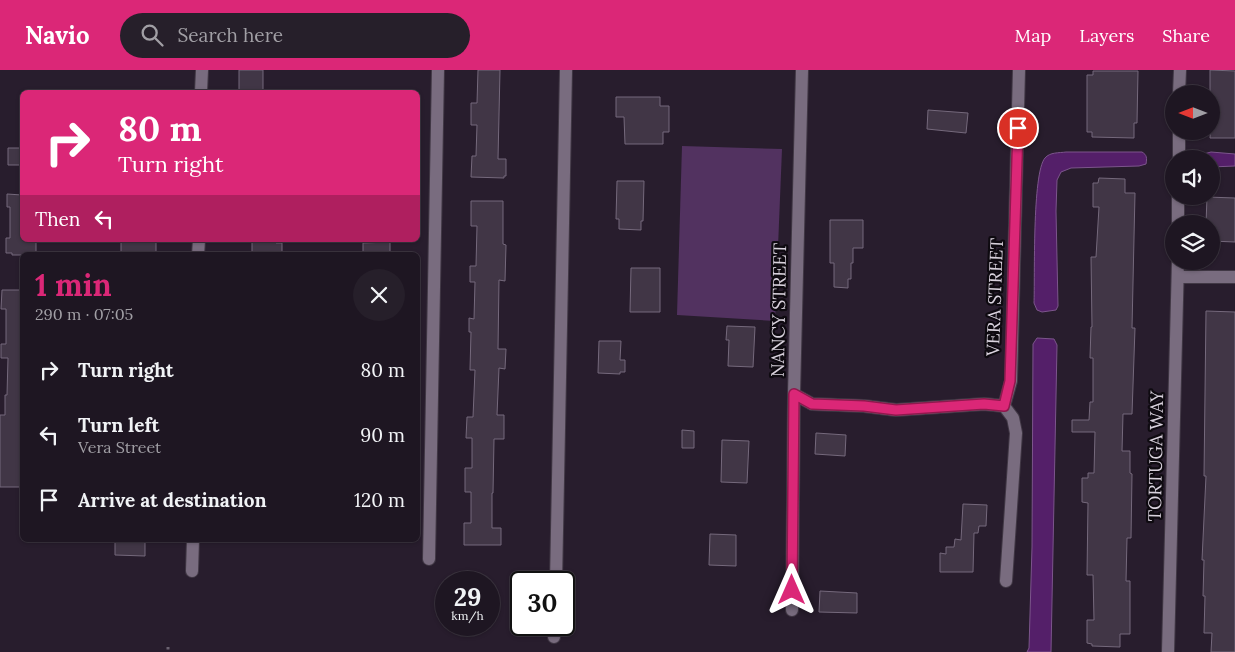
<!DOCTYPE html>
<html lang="en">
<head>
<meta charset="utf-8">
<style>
  :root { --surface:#1e1622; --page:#261f2a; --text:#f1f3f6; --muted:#a19fa5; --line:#3c3540; --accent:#db2777 }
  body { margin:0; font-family:Lora,serif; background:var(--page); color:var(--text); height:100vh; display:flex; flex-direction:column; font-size:19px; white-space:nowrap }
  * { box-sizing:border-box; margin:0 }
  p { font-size:16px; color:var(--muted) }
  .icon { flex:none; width:28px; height:28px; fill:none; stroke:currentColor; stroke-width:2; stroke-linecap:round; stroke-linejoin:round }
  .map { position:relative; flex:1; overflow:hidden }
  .drawer { position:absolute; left:20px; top:182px; width:400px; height:290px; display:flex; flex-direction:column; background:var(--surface); border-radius:8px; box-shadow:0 1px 4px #0004,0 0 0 1px var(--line) }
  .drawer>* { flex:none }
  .banner { position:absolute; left:20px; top:20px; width:400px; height:152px; border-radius:8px; box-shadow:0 1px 4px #0004,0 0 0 1px var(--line); background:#db2777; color:#fff; overflow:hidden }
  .needle { width:32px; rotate:270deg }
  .buttons { position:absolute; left:1165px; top:15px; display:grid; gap:10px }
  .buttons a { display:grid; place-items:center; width:55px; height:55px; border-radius:50%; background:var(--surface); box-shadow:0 1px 4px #0004,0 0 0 1px var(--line); font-size:25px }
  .speed { position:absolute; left:435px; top:501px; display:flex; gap:10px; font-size:25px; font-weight:700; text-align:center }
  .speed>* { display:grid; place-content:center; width:65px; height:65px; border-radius:50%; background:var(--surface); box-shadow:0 1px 4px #0004,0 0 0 1px var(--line); line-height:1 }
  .speed small { font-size:12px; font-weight:400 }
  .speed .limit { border:2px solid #111; border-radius:8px; background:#fff; color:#111 }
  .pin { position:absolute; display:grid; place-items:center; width:42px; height:42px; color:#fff; margin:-21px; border:2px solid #fff; border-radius:50%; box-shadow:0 1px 5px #0007 }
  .me { position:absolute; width:55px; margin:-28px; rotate:0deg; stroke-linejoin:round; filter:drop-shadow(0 0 4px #0008) }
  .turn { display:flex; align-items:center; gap:18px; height:105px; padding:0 15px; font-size:22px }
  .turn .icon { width:65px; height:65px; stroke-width:2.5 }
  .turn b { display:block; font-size:35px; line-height:42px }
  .then { display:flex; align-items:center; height:48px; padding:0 15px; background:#0003; gap:10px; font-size:19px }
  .round { display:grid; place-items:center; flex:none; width:52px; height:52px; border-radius:26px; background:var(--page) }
  .overview { display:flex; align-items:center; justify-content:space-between; height:85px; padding:0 15px }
  h1 { font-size:30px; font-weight:700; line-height:38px; color:var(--accent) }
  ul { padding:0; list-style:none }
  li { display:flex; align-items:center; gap:15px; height:65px; padding:0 15px }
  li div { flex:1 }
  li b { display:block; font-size:19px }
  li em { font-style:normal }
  header { display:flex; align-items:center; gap:30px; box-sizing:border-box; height:70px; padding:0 25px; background:var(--accent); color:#fff }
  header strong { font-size:24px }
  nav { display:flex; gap:28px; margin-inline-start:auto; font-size:18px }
  .search { width:350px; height:45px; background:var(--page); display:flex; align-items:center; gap:12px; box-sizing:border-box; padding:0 18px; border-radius:28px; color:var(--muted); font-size:19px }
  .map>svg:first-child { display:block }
</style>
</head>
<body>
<header>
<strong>Navio</strong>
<div class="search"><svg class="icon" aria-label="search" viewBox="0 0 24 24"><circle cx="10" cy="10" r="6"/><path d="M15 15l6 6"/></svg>Search here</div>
<nav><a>Map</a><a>Layers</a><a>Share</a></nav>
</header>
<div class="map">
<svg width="1235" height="582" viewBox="0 0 1235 582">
  <rect width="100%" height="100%" fill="#281d2d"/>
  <path fill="#523260" d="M 682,76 L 782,79 L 775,251 L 677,245 Z"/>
  <path fill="#541f69" stroke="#7c558c" d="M 1066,82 L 1142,82 C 1147,85 1147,88 1146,94 L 1139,96 L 1071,98 L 1061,102 L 1057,110 L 1056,141 L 1058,236 L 1056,240 L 1042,242 L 1037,240 L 1034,233 C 1035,209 1032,103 1045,88 C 1050,82 1059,83 1066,82 Z
    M 1211,82 L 1235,84 L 1235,96 L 1211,97 L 1211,89 L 1199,89 L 1200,85 Z
    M 1037,268 L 1054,269 L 1057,275 L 1051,582 L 1027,582 L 1029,578 L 1032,477 L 1033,274 Z"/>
  <path fill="#413646" stroke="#75697c" d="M 239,0 L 263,0 L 263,22 L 239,22 Z
    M 478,0 L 500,0 L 498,89 L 506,89 L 506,106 L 504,106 L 504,108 L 471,107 L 472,86 L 476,86 L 477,55 L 471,55 L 471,33 L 477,33 Z
    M 1210,0 L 1235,1 L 1235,68 L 1210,68 L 1212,32 L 1210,24 Z
    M 1093,1 L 1138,1 L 1137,53 L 1134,53 L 1134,68 L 1092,67 L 1092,62 L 1087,62 L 1087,5 L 1093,5 Z
    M 616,27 L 660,27 L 660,36 L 669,36 L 669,62 L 663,62 L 663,74 L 625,74 L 624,47 L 616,47 Z
    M 928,40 L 968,43 L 966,63 L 927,59 Z
    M 8,78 L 22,78 L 22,95 L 8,95 Z
    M 1099,108 L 1125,109 L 1125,123 L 1135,123 L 1132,258 L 1135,258 L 1132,344 L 1123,344 L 1122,381 L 1130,381 L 1130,403 L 1132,404 L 1131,468 L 1127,468 L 1126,511 L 1130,511 L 1130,564 L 1120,564 L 1120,577 L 1092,576 L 1092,574 L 1087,573 L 1087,550 L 1094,550 L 1093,505 L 1087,505 L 1088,433 L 1082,432 L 1082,408 L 1088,408 L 1088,403 L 1094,403 L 1095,362 L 1072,362 L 1072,350 L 1089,350 L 1090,332 L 1093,332 L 1093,288 L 1090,288 L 1091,257 L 1092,257 L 1091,187 L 1096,187 L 1099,137 L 1093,137 L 1093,113 L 1098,113 Z
    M 617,111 L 644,111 L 643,151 L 641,151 L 641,160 L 619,159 L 619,149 L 616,149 Z
    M 7,124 L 22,125 L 22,170 L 36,170 L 36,185 L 12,185 L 12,183 L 6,183 L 6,168 L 10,168 L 10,137 L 7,137 Z
    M 1207,127 L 1235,128 L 1235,172 L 1211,171 L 1211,154 L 1206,154 Z
    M 471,131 L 503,131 L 503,174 L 506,175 L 505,211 L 499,210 L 498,279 L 506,279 L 505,299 L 499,298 L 497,345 L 504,345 L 504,369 L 494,369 L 493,423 L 492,423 L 492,458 L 501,458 L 501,475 L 464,475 L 464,453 L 471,453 L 471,422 L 465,422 L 465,398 L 472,398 L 472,368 L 466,368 L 467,347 L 473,347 L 475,300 L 470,300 L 471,262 L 469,262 L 469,248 L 474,249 L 475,212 L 470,212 L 470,196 L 476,196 L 477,156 L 471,156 Z
    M 830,150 L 863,150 L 863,178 L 853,178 L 853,193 L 851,193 L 851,209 L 848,209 L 848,218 L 834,217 L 834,193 L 830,193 Z
    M 121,170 L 156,170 L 156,185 L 121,185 Z
    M 252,171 L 276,171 L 276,173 L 282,173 L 282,185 L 252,185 Z
    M 390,172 L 390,185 L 363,185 L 363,173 Z
    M 631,198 L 660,198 L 660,242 L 630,242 Z
    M 2,220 L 22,220 L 22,417 L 0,417 L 0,345 L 5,345 L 5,325 L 7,325 L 8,288 L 1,288 L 1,274 L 6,274 L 6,239 L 1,239 Z
    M 1206,241 L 1235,242 L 1235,582 L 1211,582 L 1212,563 L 1204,563 L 1205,526 L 1203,526 L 1204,490 L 1202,490 L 1206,406 L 1204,406 Z
    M 727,256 L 755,257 L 753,297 L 728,296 L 729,270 L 726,270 Z
    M 599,271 L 621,271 L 620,290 L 625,290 L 625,302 L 620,302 L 620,304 L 598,303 Z
    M 682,360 L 694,361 L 694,378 L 682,378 Z
    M 816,363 L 846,365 L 845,386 L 815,384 Z
    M 722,370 L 749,371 L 747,413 L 721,412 Z
    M 963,434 L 987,435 L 986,456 L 979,456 L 978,463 L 974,463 L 973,502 L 940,502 L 940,483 L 946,484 L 946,477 L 954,477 L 955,469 L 961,470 Z
    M 710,464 L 736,465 L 736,496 L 709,495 Z
    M 115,470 L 145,470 L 145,486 L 115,485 Z
    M 820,521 L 857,523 L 857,543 L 819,542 Z"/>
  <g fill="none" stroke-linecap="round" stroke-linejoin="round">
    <g stroke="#413845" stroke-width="14">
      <path id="minor" d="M 201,22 L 202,0
        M 1179,24 L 1180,0
        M 1179,89 L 1179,61
        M 1178,154 L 1178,126
        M 198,185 L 199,170
        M 1178,207 L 1235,207
        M 794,324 L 812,334 L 864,336 L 896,340 L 984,334 L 1004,336
        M 429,489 L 438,0
        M 192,501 L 193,470
        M 1006,511 L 1016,363 L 1013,348 L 1004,336 L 1011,311 L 1019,0
        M 556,512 L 566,0
        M 792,540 L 794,324 L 802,0
        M 554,567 L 554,555
        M 1168,582 L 1178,191"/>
    </g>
    <path stroke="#6b6270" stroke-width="3" stroke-dasharray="2.5 2.5" stroke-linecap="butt" d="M 168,577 L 168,582"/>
    <use href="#minor" stroke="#796c7f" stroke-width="12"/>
  </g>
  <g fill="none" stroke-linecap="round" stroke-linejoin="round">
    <g stroke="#8e194d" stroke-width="12">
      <path id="route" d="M 792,520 L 794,324 L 812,334 L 864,336 L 896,340 L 984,334 L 1004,336 L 1010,311 L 1018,58"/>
    </g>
    <use href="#route" stroke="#db2777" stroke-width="9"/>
  </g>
  <g text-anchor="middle" stroke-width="4.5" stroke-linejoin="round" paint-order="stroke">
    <g font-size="18" fill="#d9d2dd" stroke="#0e0a10">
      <text transform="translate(995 227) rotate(-88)" y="6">VERA STREET</text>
      <text transform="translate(779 240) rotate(-89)" y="6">NANCY STREET</text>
      <text transform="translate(1156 386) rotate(-89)" y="6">TORTUGA WAY</text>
    </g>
  </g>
</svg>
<div class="buttons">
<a><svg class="needle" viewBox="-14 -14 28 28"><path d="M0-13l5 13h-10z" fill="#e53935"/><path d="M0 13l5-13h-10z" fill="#a19fa5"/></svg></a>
<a><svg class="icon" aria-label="sound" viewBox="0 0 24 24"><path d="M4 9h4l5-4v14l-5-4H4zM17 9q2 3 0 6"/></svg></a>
<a><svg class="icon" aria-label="layers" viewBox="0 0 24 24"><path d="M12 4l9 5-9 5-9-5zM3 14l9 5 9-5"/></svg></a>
</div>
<div class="speed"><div>29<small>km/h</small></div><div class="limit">30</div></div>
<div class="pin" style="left:1018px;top:58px;background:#d93025"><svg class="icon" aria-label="arrive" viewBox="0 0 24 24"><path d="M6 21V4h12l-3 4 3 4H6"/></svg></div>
<svg class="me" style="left:792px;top:520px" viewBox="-20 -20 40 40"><path d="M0-17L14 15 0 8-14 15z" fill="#db2777" stroke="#fff" stroke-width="4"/></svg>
<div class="banner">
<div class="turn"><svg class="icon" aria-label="right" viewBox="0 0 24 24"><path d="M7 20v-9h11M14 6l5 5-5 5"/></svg><div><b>80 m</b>Turn right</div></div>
<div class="then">Then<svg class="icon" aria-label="left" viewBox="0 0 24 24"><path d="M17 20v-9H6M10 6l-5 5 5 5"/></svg></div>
</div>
<section class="drawer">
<div class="overview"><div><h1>1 min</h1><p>290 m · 07:05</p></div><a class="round"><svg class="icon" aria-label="close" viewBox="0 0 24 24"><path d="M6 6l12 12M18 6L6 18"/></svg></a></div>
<ul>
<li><svg class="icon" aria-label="right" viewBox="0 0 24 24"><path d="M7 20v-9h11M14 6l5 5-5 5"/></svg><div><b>Turn right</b></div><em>80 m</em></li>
<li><svg class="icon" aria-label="left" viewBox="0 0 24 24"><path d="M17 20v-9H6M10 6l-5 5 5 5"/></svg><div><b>Turn left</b><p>Vera Street</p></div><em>90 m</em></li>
<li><svg class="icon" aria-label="arrive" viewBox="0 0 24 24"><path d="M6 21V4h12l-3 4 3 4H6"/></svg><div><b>Arrive at destination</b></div><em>120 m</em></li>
</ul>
</section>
</div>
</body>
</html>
